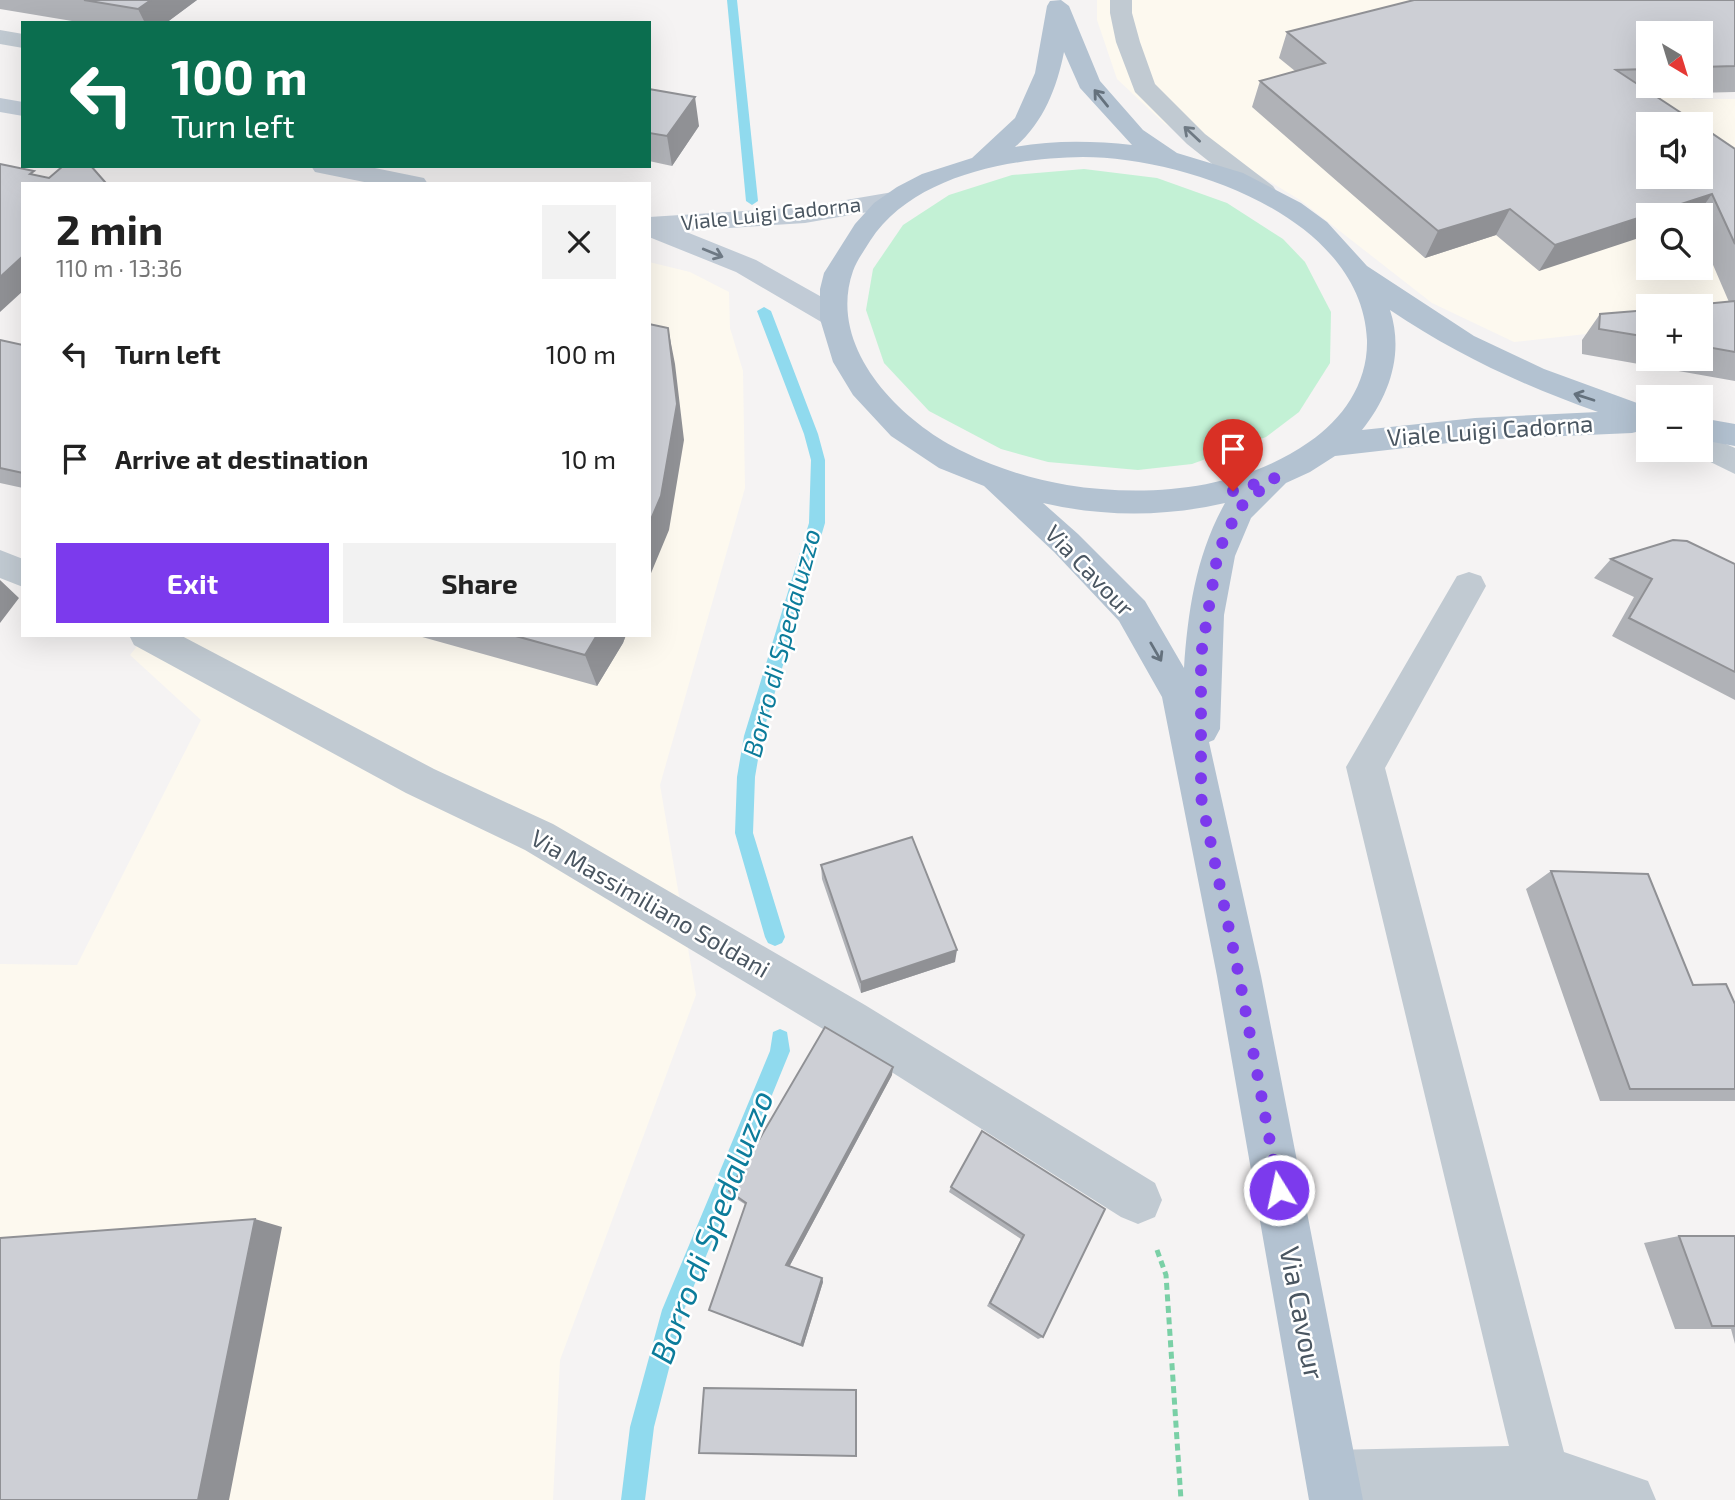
<!DOCTYPE html>
<html lang="en">
<head>
<meta charset="utf-8">
<style>
  :root { --surface:#fff; --page:#f2f2f2; --text:#222; --muted:#767676; --accent:#7c3aed }
  body { margin:0; font-family:"Exo 2",sans-serif; background:var(--page); color:var(--text); height:100vh; display:flex; flex-direction:column; font-size:26px; white-space:nowrap }
  * { box-sizing:border-box; margin:0 }
  p { font-size:23px; color:var(--muted) }
  .icon { flex:none; width:38px; height:38px; fill:none; stroke:currentColor; stroke-width:2; stroke-linecap:round; stroke-linejoin:round }
  .map { position:relative; flex:1; overflow:hidden }
  .panel { position:absolute; left:21px; top:182px; width:630px; height:455px; display:flex; flex-direction:column; background:var(--surface); border-radius:0px; box-shadow:0 7px 28px #0002 }
  .panel>* { flex:none }
  .banner { position:absolute; left:21px; top:21px; width:630px; height:147px; border-radius:0px; box-shadow:0 7px 28px #0002; background:#0b6e4f; color:#fff; overflow:hidden }
  .needle { width:46px; rotate:142deg }
  .fabs { position:absolute; left:1636px; top:21px; display:grid; gap:14px }
  .fabs a { display:grid; place-items:center; width:77px; height:77px; border-radius:0px; background:var(--surface); box-shadow:0 7px 28px #0002; font-size:35px }
  .pin { position:absolute; display:grid; place-items:center; width:60px; height:60px; color:#fff; margin:-72px -30px; border-radius:50% 50% 50% 0; rotate:-45deg; box-shadow:0 0 7px #0007 }
  .pin .icon { rotate:45deg }
  .me { position:absolute; width:77px; margin:-38px; rotate:350deg; stroke-linejoin:round; filter:drop-shadow(0 0 5px #0008) }
  .turn { display:flex; align-items:center; gap:24px; height:147px; padding:0 35px; font-size:32px }
  .turn .icon { width:91px; height:91px; stroke-width:2.5 }
  .turn b { display:block; font-size:49px; line-height:60px }
  .round { display:grid; place-items:center; flex:none; width:74px; height:74px; border-radius:0px; background:var(--page) }
  .head { display:flex; align-items:center; justify-content:space-between; height:119px; padding:0 35px }
  h1 { font-size:42px; font-weight:700; line-height:52px }
  .primary-button { display:flex; gap:14px; margin-top:auto; padding:14px 35px }
  .primary-button a { flex:1; height:80px; border-radius:0px; background:var(--accent); color:#fff; font-size:28px; font-weight:700; line-height:80px; text-align:center }
  .primary-button a+a { background:var(--page); color:var(--text) }
  ul { padding:0; list-style:none }
  li { display:flex; align-items:center; gap:21px; height:105px; padding:0 35px }
  li div { flex:1 }
  li b { display:block; font-size:26px }
  li em { font-style:normal }
  .map>svg:first-child { display:block }
</style>
</head>
<body>
<div class="map">
<svg width="1735" height="1500" viewBox="0 0 1735 1500">
  <rect width="100%" height="100%" fill="#f5f3f3"/>
  <path fill="#fdf9ef" fill-rule="evenodd" d="M 1097,0 L 1735,0 L 1611,22 L 1648,86 L 1679,86 L 1693,99 L 1735,99 L 1735,317 L 1701,306 L 1648,306 L 1648,327 L 1514,342 L 1432,303 L 1300,200 L 1246,167 L 1165,124 L 1117,79 L 1097,20 ZM 1648,124 L 1701,124 L 1701,177 L 1648,177 ZM 1648,215 L 1701,215 L 1701,268 L 1648,268 Z
    M 649,262 L 690,272 L 729,292 L 730,328 L 743,371 L 745,488 L 660,785 L 696,995 L 560,1360 L 553,1500 L 0,1500 L 0,964 L 77,965 L 201,720 L 130,655 L 146,635 L 649,635 Z"/>
  <path fill="#c3f1d5" d="M 1084,169 L 1157,178 L 1227,203 L 1283,239 L 1305,262 L 1331,312 L 1330,363 L 1299,412 L 1266,437 L 1192,464 L 1138,470 L 1048,462 L 1001,449 L 929,411 L 884,363 L 866,310 L 873,269 L 903,225 L 949,195 L 1012,175 Z"/>
  <g fill="none" stroke-linecap="round" stroke-linejoin="round">
    <path fill="#90daee" fill-rule="evenodd" d="M 727,0 L 737,0 L 758,201 L 752,205 L 746,201 Z
      M 764,307 L 771,311 L 818,434 L 825,460 L 825,523 L 762,736 L 755,777 L 753,833 L 785,937 L 782,943 L 775,946 L 768,943 L 765,937 L 735,833 L 737,777 L 744,736 L 809,523 L 811,460 L 804,434 L 757,311 Z
      M 780,1029 L 787,1032 L 790,1051 L 684,1310 L 654,1427 L 645,1500 L 621,1500 L 630,1427 L 662,1310 L 770,1051 L 773,1032 Z"/>
    <path stroke="#7ad0a6" stroke-width="5" stroke-dasharray="7 4.5" stroke-linecap="butt" d="M 1157,1250 L 1166,1275 L 1181,1500"/>
    <path fill="#c1cad2" fill-rule="evenodd" d="M 1110,0 L 1132,0 L 1132,13 L 1140,42 L 1155,84 L 1205,134 L 1273,186 L 1277,192 L 1273,198 L 1264,200 L 1255,198 L 1187,144 L 1135,92 L 1116,42 L 1110,13 Z
      M 0,30 L 23,34 L 23,48 L 0,44 Z
      M 1701,433 L 1735,448 L 1735,474 L 1690,452 L 1688,450 L 1701,450 Z
      M 0,550 L 23,559 L 23,587 L 0,578 Z
      M 1469,572 L 1481,576 L 1486,586 L 1385,768 L 1564,1452 L 1648,1481 L 1656,1500 L 1322,1500 L 1313,1496 L 1305,1477 L 1313,1458 L 1332,1450 L 1509,1446 L 1346,767 L 1457,576 Z
      M 129,635 L 180,635 L 434,769 L 553,824 L 865,1005 L 1155,1183 L 1162,1200 L 1155,1217 L 1138,1224 L 1121,1217 L 833,1035 L 525,850 L 406,793 L 134,645 Z"/>
    <path fill="#c1cbd6" fill-rule="evenodd" d="M 0,98 L 23,102 L 23,116 L 0,112 Z
      M 311,166 L 365,166 L 424,178 L 428,184 L 374,184 L 315,172 Z
      M 893,192 L 902,194 L 906,200 L 902,206 L 805,223 L 684,231 L 756,260 L 843,309 L 848,316 L 843,323 L 833,325 L 823,323 L 736,272 L 649,237 L 649,217 L 805,207 Z"/>
    <path fill="#b3c2d1" fill-rule="evenodd" d="M 1061,0 L 1069,6 L 1100,81 L 1143,130 L 1177,153 L 1243,173 L 1301,203 L 1327,222 L 1367,266 L 1474,336 L 1544,369 L 1648,407 L 1648,429 L 1632,433 L 1475,440 L 1335,456 L 1310,472 L 1286,483 L 1251,518 L 1235,556 L 1224,615 L 1220,729 L 1214,740 L 1209,742 L 1261,976 L 1363,1500 L 1309,1500 L 1217,976 L 1162,697 L 1119,621 L 1054,552 L 984,486 L 939,468 L 891,436 L 853,395 L 833,362 L 820,319 L 820,289 L 824,273 L 855,224 L 874,203 L 897,187 L 922,174 L 972,158 L 1015,118 L 1035,73 L 1047,6 L 1050,1 ZM 1064,52 L 1080,88 L 1132,145 C 1093,141 1054,140 1015,147 C 1043,123 1057,88 1064,52 ZM 1083,157 C 1185,157 1362,217 1367,340 C 1368,383 1343,419 1309,442 C 1241,490 1148,498 1067,485 C 1032,479 996,468 964,452 C 901,422 826,348 853,271 C 857,260 864,251 870,241 C 913,175 1011,158 1083,157 ZM 1390,310 C 1455,354 1524,386 1598,412 L 1475,418 L 1362,430 C 1390,395 1404,353 1390,310 ZM 1043,503 C 1103,517 1165,517 1225,503 C 1196,555 1188,610 1184,668 L 1145,601 L 1078,534 Z
      M 1701,418 L 1735,424 L 1735,446 L 1701,440 Z"/>
  </g>
  <path fill="#b0b2b7" fill-rule="evenodd" d="M 0,0 L 197,0 L 166,23 L 84,23 L 0,9 Z
    M 1735,0 L 1735,92 L 1653,94 L 1735,149 L 1735,381 L 1582,354 L 1582,340 L 1600,314 L 1648,310 L 1648,359 L 1701,359 L 1701,306 L 1729,302 L 1701,237 L 1701,215 L 1648,215 L 1539,271 L 1496,235 L 1425,258 L 1252,107 L 1260,81 L 1295,71 L 1279,58 L 1287,32 ZM 1648,33 L 1701,33 L 1701,86 L 1648,86 Z
    M 649,89 L 699,126 L 672,166 L 649,161 Z
    M 0,340 L 23,345 L 23,488 L 0,483 Z
    M 1611,559 L 1735,564 L 1735,700 L 1612,636 L 1634,597 L 1594,578 Z
    M 415,635 L 626,635 L 623,643 L 597,686 Z
    M 821,865 L 955,962 L 861,993 L 822,879 Z
    M 1551,871 L 1693,985 L 1735,1004 L 1735,1101 L 1600,1101 L 1526,889 Z
    M 892,1075 L 789,1267 L 822,1278 L 823,1282 L 803,1347 L 709,1310 L 746,1205 L 732,1196 L 729,1191 Z
    M 951,1187 L 1105,1209 L 1043,1337 L 1038,1339 L 987,1306 L 1021,1239 L 949,1192 Z
    M 1679,1236 L 1735,1236 L 1735,1344 L 1731,1329 L 1675,1329 L 1644,1243 Z"/>
  <path fill="#909195" d="M 151,0 L 197,0 L 166,23 L 145,23 L 138,9 Z
    M 695,97 L 699,126 L 672,166 L 667,136 Z
    M 1712,194 L 1697,215 L 1648,215 L 1648,235 L 1539,271 L 1555,245 Z
    M 1510,209 L 1496,235 L 1425,258 L 1438,231 Z
    M 23,256 L 23,291 L 0,312 L 0,277 Z
    M 668,328 L 675,364 L 684,440 L 669,530 L 649,578 L 649,524 Z
    M 0,580 L 19,598 L 0,623 Z
    M 597,635 L 626,635 L 623,643 L 597,686 L 585,655 Z
    M 957,950 L 955,962 L 861,993 L 861,982 Z
    M 893,1067 L 892,1075 L 788,1269 L 786,1265 Z
    M 255,1219 L 282,1227 L 229,1500 L 198,1500 Z
    M 822,1278 L 823,1282 L 803,1347 L 801,1345 Z"/>
  <path fill="#cdcfd5" stroke="#909195" stroke-width="2" d="M 84,0 L 151,0 L 138,9 Z
    M 1414,0 L 1735,0 L 1735,66 L 1701,67 L 1701,33 L 1648,33 L 1648,69 L 1616,70 L 1698,124 L 1648,124 L 1648,177 L 1701,177 L 1701,126 L 1735,149 L 1735,244 L 1712,194 L 1555,245 L 1510,209 L 1438,231 L 1260,81 L 1325,63 L 1287,32 Z
    M 649,89 L 695,97 L 667,136 L 649,133 Z
    M 0,164 L 34,171 L 30,174 L 49,178 L 63,166 L 91,166 L 105,182 L 103,184 L 23,184 L 23,256 L 0,277 Z
    M 1735,301 L 1735,352 L 1701,346 L 1701,306 L 1684,306 Z
    M 1648,310 L 1648,337 L 1599,329 L 1600,314 Z
    M 649,324 L 668,328 L 677,404 L 661,496 L 649,524 Z
    M 0,340 L 23,345 L 23,473 L 0,468 Z
    M 1673,540 L 1687,541 L 1735,564 L 1735,672 L 1629,618 L 1652,579 L 1611,559 Z
    M 512,635 L 597,635 L 585,655 Z
    M 912,837 L 957,950 L 861,982 L 821,865 Z
    M 1551,871 L 1648,874 L 1693,985 L 1726,984 L 1735,1004 L 1735,1089 L 1630,1089 Z
    M 825,1027 L 893,1067 L 786,1265 L 822,1278 L 801,1345 L 709,1310 L 746,1203 L 729,1191 Z
    M 982,1131 L 1105,1209 L 1043,1337 L 990,1303 L 1024,1235 L 951,1187 Z
    M 255,1219 L 198,1500 L 0,1500 L 0,1238 Z
    M 1679,1236 L 1735,1236 L 1735,1326 L 1712,1326 Z
    M 704,1388 L 856,1390 L 856,1456 L 699,1453 Z"/>
  <defs><path id="oneway-shaft" d="M-6 0H5M1.5-3L5.5 0L1.5 3" fill="none" stroke-width="1.6" stroke-linecap="round" stroke-linejoin="round" transform="scale(1.75)"/></defs>
  <g stroke="#64717d">
    <use href="#oneway-shaft" transform="translate(1101 98) rotate(-129)"/>
    <use href="#oneway-shaft" transform="translate(1584 397) rotate(-162)"/>
    <use href="#oneway-shaft" transform="translate(1156 652) rotate(60)"/>
  </g>
  <use stroke="#6e7983" href="#oneway-shaft" transform="translate(1192 134) rotate(-137)"/>
  <use stroke="#6e7984" href="#oneway-shaft" transform="translate(713 253) rotate(22)"/>
  <g fill="none" stroke-linecap="round" stroke-linejoin="round">
    <path stroke="#7c3aed" stroke-width="12" stroke-dasharray="0 21.6" d="M 1233,491 L 1275,478 L 1239,508 L 1218,552 L 1201,655 L 1201,797 L 1239,976 L 1279,1190"/>
  </g>
  <g text-anchor="middle" stroke-width="5" stroke-linejoin="round" paint-order="stroke">
    <g font-size="21" fill="#4a5661" stroke="#fff">
      <text transform="translate(771 214) rotate(-6)" y="7">Viale Luigi Cadorna</text>
    </g>
    <g font-size="24" fill="#4a5661" stroke="#fff">
      <text transform="translate(1490 431) rotate(-4)" y="8">Viale Luigi Cadorna</text>
      <text transform="translate(1089 571) rotate(46)" y="8">Via Cavour</text>
      <text transform="translate(650 904) rotate(30)" y="8">Via Massimiliano Soldani</text>
    </g>
    <g font-size="26" font-style="italic" fill="#0c7c9b" stroke="#fff">
      <text transform="translate(782 643) rotate(-75)" y="9">Borro di Spedaluzzo</text>
    </g>
    <g font-size="28" fill="#4a5661" stroke="#fff">
      <text transform="translate(1302 1313) rotate(79)" y="10">Via Cavour</text>
    </g>
    <g font-size="32" font-style="italic" fill="#0c7c9b" stroke="#fff">
      <text transform="translate(712 1227) rotate(-69)" y="11">Borro di Spedaluzzo</text>
    </g>
  </g>
</svg>
<div class="fabs">
<a><svg class="needle" viewBox="-14 -14 28 28"><path d="M0-13l5 13h-10z" fill="#e53935"/><path d="M0 13l5-13h-10z" fill="#767676"/></svg></a>
<a><svg class="icon" aria-label="sound" viewBox="0 0 24 24"><path d="M4 9h4l5-4v14l-5-4H4zM17 9q2 3 0 6"/></svg></a>
<a><svg class="icon" aria-label="search" viewBox="0 0 24 24"><circle cx="10" cy="10" r="6"/><path d="M15 15l6 6"/></svg></a>
<a>+</a>
<a>−</a>
</div>
<div class="pin" style="left:1233px;top:491px;background:#d93025"><svg class="icon" aria-label="arrive" viewBox="0 0 24 24"><path d="M6 21V4h12l-3 4 3 4H6"/></svg></div>
<svg class="me" style="left:1279px;top:1190px" viewBox="-20 -20 40 40"><circle r="17" fill="#7c3aed" stroke="#fff" stroke-width="3"/><path d="M0-11L8 9 0 5-8 9z" fill="#fff"/></svg>
<div class="banner">
<div class="turn"><svg class="icon" aria-label="left" viewBox="0 0 24 24"><path d="M17 20v-9H6M10 6l-5 5 5 5"/></svg><div><b>100 m</b>Turn left</div></div>
</div>
<section class="panel">
<div class="head"><div><h1>2 min</h1><p>110 m · 13:36</p></div><a class="round"><svg class="icon" aria-label="close" viewBox="0 0 24 24"><path d="M6 6l12 12M18 6L6 18"/></svg></a></div>
<ul>
<li><svg class="icon" aria-label="left" viewBox="0 0 24 24"><path d="M17 20v-9H6M10 6l-5 5 5 5"/></svg><div><b>Turn left</b></div><em>100 m</em></li>
<li><svg class="icon" aria-label="arrive" viewBox="0 0 24 24"><path d="M6 21V4h12l-3 4 3 4H6"/></svg><div><b>Arrive at destination</b></div><em>10 m</em></li>
</ul>
<div class="primary-button"><a>Exit</a><a>Share</a></div>
</section>
</div>
</body>
</html>
